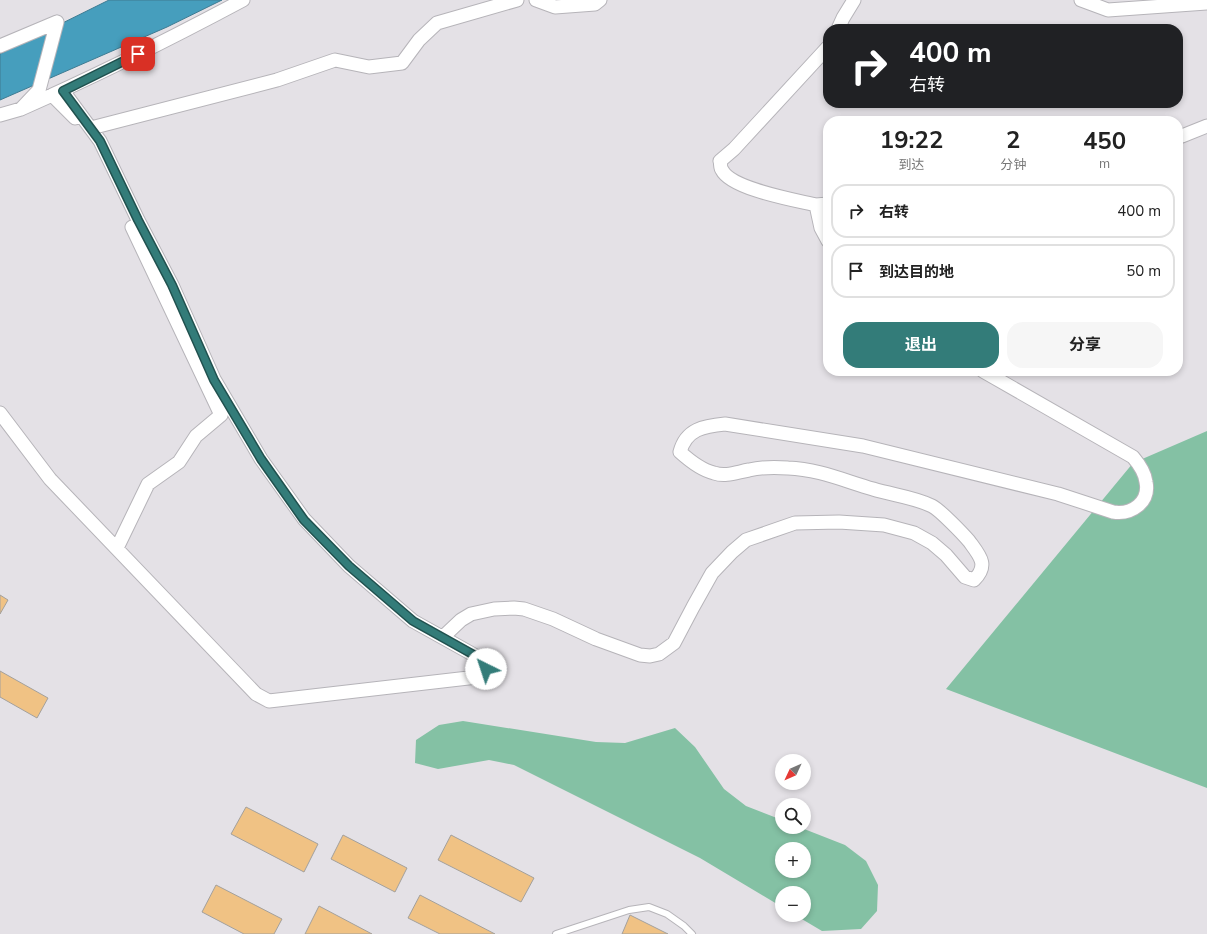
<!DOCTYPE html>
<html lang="zh">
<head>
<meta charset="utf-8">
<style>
  :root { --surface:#fff; --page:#f6f6f6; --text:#222; --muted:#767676; --line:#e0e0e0; --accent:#337c79 }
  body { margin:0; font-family:"Nunito Sans","Noto Sans SC",sans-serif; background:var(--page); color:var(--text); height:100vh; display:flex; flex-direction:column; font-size:15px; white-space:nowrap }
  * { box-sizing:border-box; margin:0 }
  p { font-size:13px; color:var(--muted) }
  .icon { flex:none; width:22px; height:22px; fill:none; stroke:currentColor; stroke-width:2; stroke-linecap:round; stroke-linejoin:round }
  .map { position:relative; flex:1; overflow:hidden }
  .sheet { position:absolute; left:823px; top:116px; width:360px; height:260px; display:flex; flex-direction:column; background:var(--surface); border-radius:16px; box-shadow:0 2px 6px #0003 }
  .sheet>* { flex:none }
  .top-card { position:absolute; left:823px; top:24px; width:360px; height:84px; border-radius:16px; box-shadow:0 2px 6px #0003; background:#202124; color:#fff; overflow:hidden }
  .needle { width:26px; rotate:226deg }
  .fabs { position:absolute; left:775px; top:754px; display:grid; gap:8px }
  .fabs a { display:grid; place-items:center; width:36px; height:36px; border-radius:50%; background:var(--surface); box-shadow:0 2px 6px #0003; font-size:20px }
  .pin { position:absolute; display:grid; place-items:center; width:34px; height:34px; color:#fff; margin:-17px; border-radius:8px; box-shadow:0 2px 6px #0006 }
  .me { position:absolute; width:44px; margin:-22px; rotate:319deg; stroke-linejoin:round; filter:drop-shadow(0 0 3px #0008) }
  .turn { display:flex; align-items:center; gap:14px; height:84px; padding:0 20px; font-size:18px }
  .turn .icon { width:52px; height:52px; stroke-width:2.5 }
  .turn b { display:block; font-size:28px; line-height:34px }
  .eta { display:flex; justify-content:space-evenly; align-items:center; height:68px; text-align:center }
  .eta b { font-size:24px; font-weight:700; line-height:28px }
  .cta { display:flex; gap:8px; margin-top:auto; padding:8px 20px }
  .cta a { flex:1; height:46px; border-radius:16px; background:var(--accent); color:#fff; font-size:16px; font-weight:700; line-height:46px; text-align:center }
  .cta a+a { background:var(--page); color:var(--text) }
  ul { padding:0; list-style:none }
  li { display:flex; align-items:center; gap:12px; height:54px; margin:0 8px 6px; padding:0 12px; border:2px solid var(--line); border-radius:16px }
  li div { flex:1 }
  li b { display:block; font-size:15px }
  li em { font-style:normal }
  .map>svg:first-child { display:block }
</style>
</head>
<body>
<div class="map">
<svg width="1207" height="934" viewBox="0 0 1207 934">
  <rect width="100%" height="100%" fill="#e4e1e6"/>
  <path fill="#84c1a4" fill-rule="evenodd" d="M 1207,431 L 1207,788 L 946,689 L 1133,463 Z
    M 463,721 L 596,742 L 625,743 L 675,728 L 695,747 L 724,789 L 746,806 L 782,820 L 782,827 L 799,827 L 845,845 L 866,861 L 878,885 L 877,911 L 861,929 L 822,931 L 795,915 L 804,915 L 804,893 L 782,893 L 782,907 L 700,858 L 514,765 L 489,760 L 438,769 L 415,763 L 416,740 L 439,725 ZM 782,849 L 804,849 L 804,871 L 782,871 Z"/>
  <path fill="#469ebd" stroke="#3e7b92" d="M 109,0 L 222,0 L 167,27 L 0,100 L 0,54 Z"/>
  <path fill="#f0c284" stroke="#a3a09c" d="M 0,595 L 8,600 L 0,614 Z
    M 0,671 L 48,698 L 37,718 L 0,697 Z
    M 246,807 L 318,844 L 304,872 L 231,834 Z
    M 343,835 L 407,868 L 395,892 L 331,859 Z
    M 451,835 L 534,878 L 521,902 L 438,860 Z
    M 216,885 L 282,919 L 274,934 L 244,934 L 202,912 Z
    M 420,895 L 495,934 L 440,934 L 408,918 Z
    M 319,906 L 372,934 L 305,934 Z
    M 630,915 L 668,934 L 622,934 Z"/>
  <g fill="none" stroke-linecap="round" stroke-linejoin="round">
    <g stroke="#b6b4b9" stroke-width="8">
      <path id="lane" d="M 556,934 L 629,910 L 649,907 L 667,914 L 684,926 L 692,934"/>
    </g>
    <g stroke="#b6b4b9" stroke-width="15">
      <path id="street" d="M 536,0 L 555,7 L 595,4 L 600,0
        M 1081,0 L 1108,10 L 1207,3
        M 838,29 L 843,18 L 854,0
        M 0,46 L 57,22
        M 828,47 L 734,149 L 720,161 C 721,164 720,168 722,170 C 731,189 795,200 816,205 L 828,204
        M 52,95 L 75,118
        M 21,109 C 96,76 170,39 243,0
        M 0,115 L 21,109 L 39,90 L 57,22
        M 91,128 L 277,80 L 335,60 L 369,67 L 402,63 L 419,40 L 437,23 L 517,0
        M 1178,136 L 1182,136 L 1207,126
        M 816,205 L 821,228 L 828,241
        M 0,413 L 50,479 L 256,694 L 269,701 L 477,677 L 485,672 L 486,665 L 483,660 L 413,621 L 349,566 L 304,519 L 261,459 L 214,379 L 172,285 L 138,220 L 100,141 L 63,91
        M 117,548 L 148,484 L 179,462 L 196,436 L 221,415 L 132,227
        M 443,637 L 461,620 L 471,614 L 494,609 L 514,608 L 524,609 L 553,619 L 596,639 L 640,655 L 650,656 L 659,654 L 674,643 L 693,607 L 712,573 L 732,552 L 746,540 L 795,523 L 839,522 L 884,525 L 914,533 L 932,543 L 946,555 L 965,577 L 974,580 C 989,565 980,556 969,541 C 963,534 940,510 932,506 C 914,497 892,495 873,489 C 845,481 818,469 788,468 C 776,467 762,467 749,470 C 737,472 726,477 714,473 C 701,470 690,461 680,452 C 686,429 704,426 725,424 L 863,446 L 1058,494 L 1113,512 C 1132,515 1150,502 1146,482 C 1145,473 1139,464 1133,457 L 983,371"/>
    </g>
    <use href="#lane" stroke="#fff" stroke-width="6"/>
    <use href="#street" stroke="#fff" stroke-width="13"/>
  </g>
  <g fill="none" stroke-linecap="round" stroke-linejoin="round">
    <g stroke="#21514f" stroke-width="10">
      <path id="route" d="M 138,54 L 63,91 L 100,141 L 138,220 L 172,285 L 214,380 L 261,459 L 304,520 L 349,566 L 413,621 L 483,660 L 486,669"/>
    </g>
    <use href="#route" stroke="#337c79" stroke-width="7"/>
  </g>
</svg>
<div class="fabs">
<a><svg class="needle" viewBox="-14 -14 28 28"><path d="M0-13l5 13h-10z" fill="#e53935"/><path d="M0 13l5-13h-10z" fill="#767676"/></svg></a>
<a><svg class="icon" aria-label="search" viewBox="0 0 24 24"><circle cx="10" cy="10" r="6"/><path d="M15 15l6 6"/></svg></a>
<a>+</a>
<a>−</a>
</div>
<div class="pin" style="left:138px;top:54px;background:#d93025"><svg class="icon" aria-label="arrive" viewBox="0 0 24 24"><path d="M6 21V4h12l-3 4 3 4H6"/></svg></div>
<svg class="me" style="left:486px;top:669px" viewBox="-20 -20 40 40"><circle r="19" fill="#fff"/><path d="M0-13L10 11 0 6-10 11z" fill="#337c79"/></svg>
<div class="top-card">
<div class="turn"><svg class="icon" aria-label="right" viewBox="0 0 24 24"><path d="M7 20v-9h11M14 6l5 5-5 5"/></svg><div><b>400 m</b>右转</div></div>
</div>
<section class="sheet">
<div class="eta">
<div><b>19:22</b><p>到达</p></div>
<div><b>2</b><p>分钟</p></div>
<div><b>450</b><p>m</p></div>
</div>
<ul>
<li><svg class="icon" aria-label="right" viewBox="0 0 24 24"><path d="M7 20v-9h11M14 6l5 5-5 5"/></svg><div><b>右转</b></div><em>400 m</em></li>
<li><svg class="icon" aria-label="arrive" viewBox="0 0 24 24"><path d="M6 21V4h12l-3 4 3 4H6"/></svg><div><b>到达目的地</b></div><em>50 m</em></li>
</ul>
<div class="cta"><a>退出</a><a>分享</a></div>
</section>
</div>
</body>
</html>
